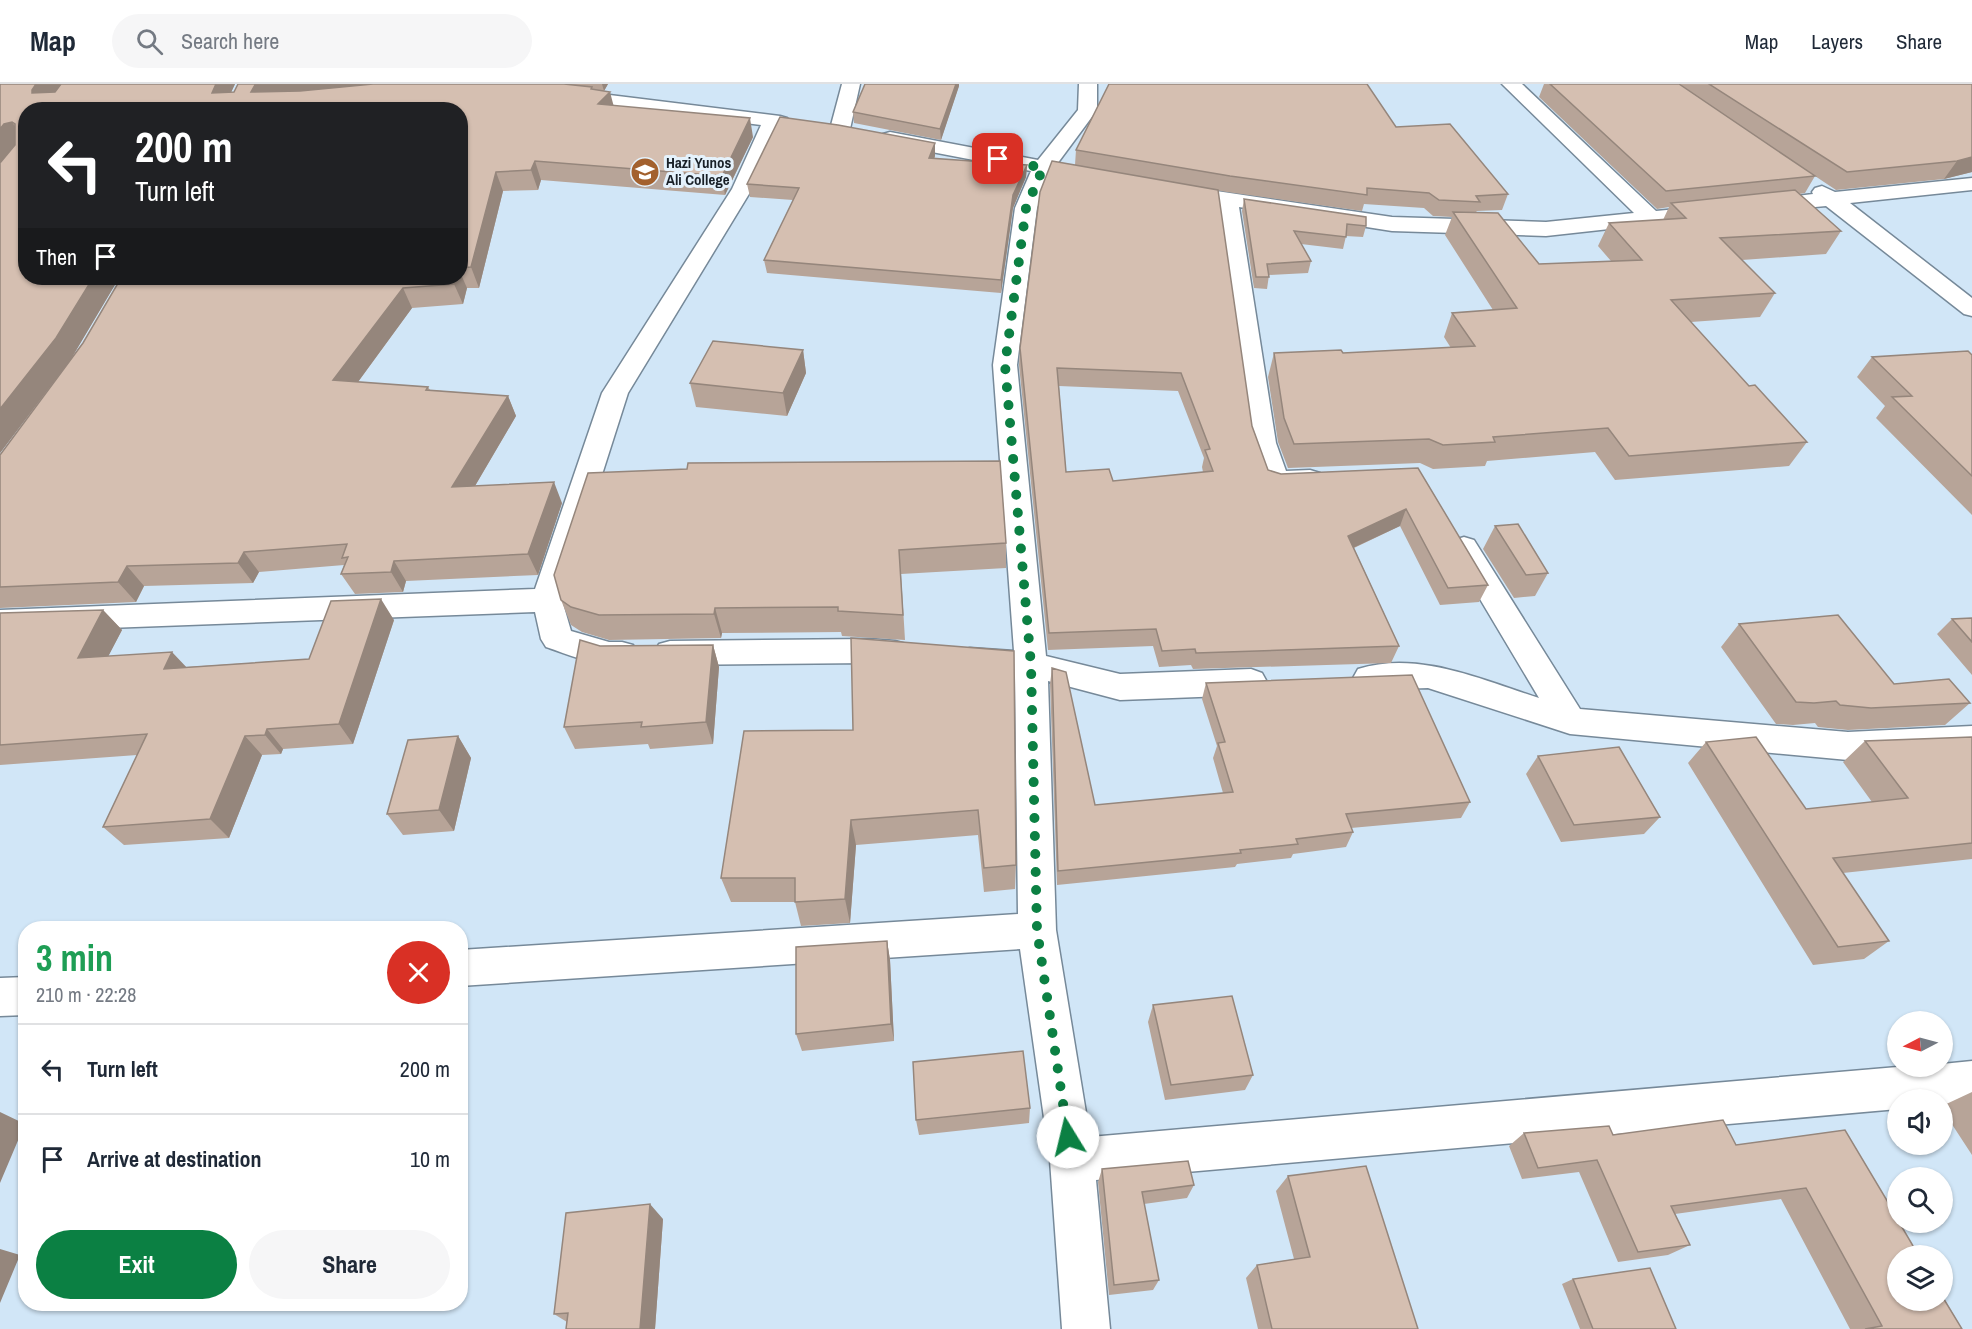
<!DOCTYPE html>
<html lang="en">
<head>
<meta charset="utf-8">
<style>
  :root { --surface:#fff; --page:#f6f6f7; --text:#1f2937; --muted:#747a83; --line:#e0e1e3; --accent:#0b8043 }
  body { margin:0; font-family:"Archivo Narrow",sans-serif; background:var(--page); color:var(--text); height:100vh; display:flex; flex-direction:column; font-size:22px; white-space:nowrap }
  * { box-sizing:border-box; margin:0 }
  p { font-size:20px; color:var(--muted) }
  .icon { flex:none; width:33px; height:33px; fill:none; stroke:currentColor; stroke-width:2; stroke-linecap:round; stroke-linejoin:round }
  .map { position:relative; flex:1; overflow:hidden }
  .panel { position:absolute; left:18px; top:837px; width:450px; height:390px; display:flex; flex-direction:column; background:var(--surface); border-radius:24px; box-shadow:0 2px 4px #0004 }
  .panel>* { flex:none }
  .top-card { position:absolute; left:18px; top:18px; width:450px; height:183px; border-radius:24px; box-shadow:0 2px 4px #0004; background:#202124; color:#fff; overflow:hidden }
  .needle { width:39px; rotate:264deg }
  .buttons { position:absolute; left:1887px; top:927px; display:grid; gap:12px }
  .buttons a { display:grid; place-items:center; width:66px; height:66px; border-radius:50%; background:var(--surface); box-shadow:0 2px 4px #0004; font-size:30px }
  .pin { position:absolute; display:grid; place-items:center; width:51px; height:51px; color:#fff; margin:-26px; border-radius:12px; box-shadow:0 3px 9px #0006 }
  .me { position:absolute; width:66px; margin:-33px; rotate:351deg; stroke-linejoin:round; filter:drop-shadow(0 0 4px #0008) }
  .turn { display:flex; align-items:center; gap:21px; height:126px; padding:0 18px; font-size:27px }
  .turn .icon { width:78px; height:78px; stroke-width:2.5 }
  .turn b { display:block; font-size:42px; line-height:51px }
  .then { display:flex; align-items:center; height:57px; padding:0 18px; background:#0003; gap:12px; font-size:22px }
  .round { display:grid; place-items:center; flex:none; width:63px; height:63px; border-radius:32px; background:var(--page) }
  .summary { display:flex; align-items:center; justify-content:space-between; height:102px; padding:0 18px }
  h1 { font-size:36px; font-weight:700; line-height:45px; color:#1e9e55 }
  .cta { display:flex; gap:12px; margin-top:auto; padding:12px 18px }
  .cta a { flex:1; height:69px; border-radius:36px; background:var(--accent); color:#fff; font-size:24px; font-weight:700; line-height:69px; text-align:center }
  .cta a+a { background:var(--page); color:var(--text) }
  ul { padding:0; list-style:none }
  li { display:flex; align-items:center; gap:18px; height:90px; padding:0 18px; border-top:2px solid var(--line) }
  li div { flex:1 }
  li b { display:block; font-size:22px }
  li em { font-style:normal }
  header { display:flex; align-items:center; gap:36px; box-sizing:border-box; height:84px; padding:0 30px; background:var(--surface); border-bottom:2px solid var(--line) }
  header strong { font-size:28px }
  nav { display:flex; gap:33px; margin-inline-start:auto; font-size:21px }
  .search { width:420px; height:54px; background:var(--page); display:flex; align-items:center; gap:15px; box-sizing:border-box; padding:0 21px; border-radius:33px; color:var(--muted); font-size:22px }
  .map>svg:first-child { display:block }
</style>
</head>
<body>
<header>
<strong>Map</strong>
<div class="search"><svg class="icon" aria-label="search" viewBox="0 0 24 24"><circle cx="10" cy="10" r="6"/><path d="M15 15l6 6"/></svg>Search here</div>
<nav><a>Map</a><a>Layers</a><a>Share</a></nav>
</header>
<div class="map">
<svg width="1972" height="1245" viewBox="0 0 1972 1245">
  <rect width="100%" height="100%" fill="#d1e6f7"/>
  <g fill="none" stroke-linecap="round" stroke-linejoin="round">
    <g stroke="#768999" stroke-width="3">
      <path id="minor" d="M 842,0 L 860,0 L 850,45 L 847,49 L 833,49 L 830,45 Z
        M 1079,0 L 1097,0 L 1097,26 L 1057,80 L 1100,89 L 1103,93 L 1100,97 L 1093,99 L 1050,91 L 1037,124 L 1017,281 L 1046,572 L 1120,590 L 1251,585 L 1262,589 L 1267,598 L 1262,607 L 1251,611 L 1120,616 L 1048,597 L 1056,846 L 1090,1053 L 1909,982 L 1942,982 L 1942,980 L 1972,977 L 1972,1019 L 1942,1021 L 1942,1016 L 1898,1016 L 1898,1025 L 1096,1096 L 1110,1245 L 1062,1245 L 1050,1076 L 1020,865 L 460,902 L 460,866 L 1018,830 L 1015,592 L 970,588 L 959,585 L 954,576 L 959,567 L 970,564 L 1014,567 L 993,281 L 1015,124 L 1031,87 L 890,60 L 883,58 L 880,54 L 883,50 L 890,48 L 1038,76 L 1078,26 Z
        M 1502,0 L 1522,0 L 1656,127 L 1709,122 L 1717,123 L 1720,128 L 1717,133 L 1709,134 L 1546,152 L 1392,147 L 1239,123 L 1276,359 L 1286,387 L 1310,386 L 1320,389 L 1324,395 L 1320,401 C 1303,406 1283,407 1266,402 L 1250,359 L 1217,120 L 1169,111 L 1166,107 L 1169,103 L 1176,101 L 1392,133 L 1546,138 L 1634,129 Z
        M 569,6 L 780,32 L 787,34 L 790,38 L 787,42 L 780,44 L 752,105 L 628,309 L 562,516 L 571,547 L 609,558 L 622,558 L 633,561 L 638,570 L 633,579 C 605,587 573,572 546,563 L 541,555 L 535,528 L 0,548 L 0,526 L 535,505 L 602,309 L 732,105 L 761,41 L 562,16 L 560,12 L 562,8 Z
        M 1972,94 L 1972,106 L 1850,119 L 1972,214 L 1972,232 L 1964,230 L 1826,122 L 1763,128 L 1755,127 L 1752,122 L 1755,117 L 1763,116 L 1813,110 L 1812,108 L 1815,104 L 1822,102 L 1835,108 Z
        M 1464,453 L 1474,456 L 1580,625 L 1848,648 L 1972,642 L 1972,670 L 1848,676 L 1570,650 L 1428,604 L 1369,606 L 1358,603 L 1353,594 L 1358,585 C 1418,566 1482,596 1539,614 L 1449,463 L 1454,456 Z
        M 870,555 L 895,557 L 906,560 L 911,569 L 906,578 L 895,581 L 870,579 L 670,581 L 659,578 L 654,569 L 659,560 L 670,557 Z
        M 26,893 L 26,931 L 0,932 L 0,894 Z"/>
    </g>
    <use href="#minor" fill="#fff" fill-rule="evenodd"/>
  </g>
  <path fill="#b7a498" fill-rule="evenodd" d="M 0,0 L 235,0 L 231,8 L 234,8 L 238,0 L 608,0 L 604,7 L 614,22 L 753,53 L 725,111 L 541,96 L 538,106 L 503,107 L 479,204 L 467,204 L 463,220 L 412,224 L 358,298 L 428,303 L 430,306 L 508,312 L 516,332 L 475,402 L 562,419 L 538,491 L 406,497 L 403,508 L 355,510 L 341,490 L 344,481 L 259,488 L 253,499 L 144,502 L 136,518 L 0,524 L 0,371 L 57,294 L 0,369 ZM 460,26 L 460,194 L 83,259 L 72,273 L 119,194 L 26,194 Z
    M 865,0 L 959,0 L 959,2 L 941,56 L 854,39 L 853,28 Z
    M 1544,0 L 1972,0 L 1972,88 L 1944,95 L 1836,106 L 1815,92 L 1805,109 L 1799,110 L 1841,147 L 1826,170 L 1742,176 L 1775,209 L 1760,233 L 1691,238 L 1749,302 L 1807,358 L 1789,382 L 1615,396 L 1595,368 L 1487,377 L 1485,382 L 1433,385 L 1420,379 L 1288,384 L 1278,358 L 1268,293 L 1274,269 L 1343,269 L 1451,264 L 1444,253 L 1452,229 L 1493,226 L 1445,151 L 1452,133 L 1433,132 L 1424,124 L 1364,120 L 1362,127 L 1227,108 L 1075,81 L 1076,66 L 1396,43 L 1508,110 L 1502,126 L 1477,127 L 1476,128 L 1539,180 L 1611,177 L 1598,162 L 1609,139 L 1663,136 L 1669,123 L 1657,125 L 1539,13 Z
    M 935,72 L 934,75 L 1027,81 L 1026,93 L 1013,124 L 1001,209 L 767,189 L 764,176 L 793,116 L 750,113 L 747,100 Z
    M 1040,108 L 1252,342 L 1268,386 L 1281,390 L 1418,384 L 1488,501 L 1479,518 L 1440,521 L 1400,442 L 1354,464 L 1399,562 L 1391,579 L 1193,585 L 1191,581 L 1159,583 L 1153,562 L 1048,566 L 1019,281 L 1020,264 ZM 1059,302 L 1178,307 L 1204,374 L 1202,383 L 1203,388 L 1113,397 L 1066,388 Z
    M 1244,115 L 1366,142 L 1363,153 L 1346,152 L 1343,165 L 1301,160 L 1311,177 L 1308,189 L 1269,191 L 1267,205 L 1254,204 L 1242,127 Z
    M 803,266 L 806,289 L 787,332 L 696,323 L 690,299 Z
    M 1972,271 L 1972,431 L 1876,334 L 1885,322 L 1857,293 L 1872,273 Z
    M 588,389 L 1006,459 L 1006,484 L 901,490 L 905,556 L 842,552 L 841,548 L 722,549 L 721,554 L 609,556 L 582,548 L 571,541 L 561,516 Z
    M 1495,442 L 1548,489 L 1535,512 L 1514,514 L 1483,465 Z
    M 103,526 L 122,546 L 108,572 L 186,583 L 309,575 L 394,536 L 353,660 L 283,665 L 281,670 L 262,671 L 229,754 L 124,761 L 103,743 L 137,671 L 0,681 L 0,529 Z
    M 1972,534 L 1972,591 L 1937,550 L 1952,535 Z
    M 1739,540 L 1894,600 L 1970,619 L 1945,641 L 1848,646 L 1818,643 L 1815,639 L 1793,641 L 1776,640 L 1721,563 Z
    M 713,561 L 719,583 L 713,660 L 650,665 L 648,660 L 575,665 L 564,643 L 600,562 Z
    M 1014,567 L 1016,781 L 1015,805 L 984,808 L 978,751 L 856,761 L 850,839 L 801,842 L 795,818 L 731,818 L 721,794 L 853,646 Z
    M 1052,584 L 1095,721 L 1223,709 L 1213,674 L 1217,662 L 1202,615 L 1206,599 L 1470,718 L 1461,734 L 1351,744 L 1353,748 L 1346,763 L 1293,770 L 1291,774 L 1237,780 L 1235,783 L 1057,801 L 1050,600 Z
    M 458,652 L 471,674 L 454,747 L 403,751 L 387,730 Z
    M 1972,653 L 1972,775 L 1843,789 L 1889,857 L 1864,875 L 1813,881 L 1688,679 L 1706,658 L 1806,725 L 1872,718 L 1843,678 L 1865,657 Z
    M 1538,672 L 1660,733 L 1644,750 L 1561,758 L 1526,690 Z
    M 887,857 L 890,876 L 894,957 L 802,967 L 796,950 Z
    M 1153,921 L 1253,991 L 1245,1006 L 1165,1016 L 1148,938 Z
    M 1972,1008 L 1972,1071 L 1942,1025 L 1942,1022 Z
    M 1030,1024 L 1029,1039 L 919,1051 L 916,1036 Z
    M 1845,1046 L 1962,1245 L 1850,1245 L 1781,1115 L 1675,1130 L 1690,1161 L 1668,1171 L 1618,1178 L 1579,1088 L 1522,1095 L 1509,1062 L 1524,1049 L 1613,1051 L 1736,1061 Z
    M 1102,1085 L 1194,1101 L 1187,1114 L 1144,1120 L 1159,1196 L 1153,1206 L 1109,1211 L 1098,1098 Z
    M 1288,1092 L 1418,1245 L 1258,1245 L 1246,1194 L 1257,1181 L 1294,1175 L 1276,1107 Z
    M 663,1135 L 655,1245 L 663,1245 L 566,1245 L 567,1238 L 554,1230 Z
    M 1573,1195 L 1676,1245 L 1580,1245 L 1562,1200 Z"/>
  <path fill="#95867c" d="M 36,0 L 62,0 L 44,25 L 32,9 L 32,6 Z
    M 216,0 L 235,0 L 223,26 L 212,9 Z
    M 260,0 L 373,0 L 265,20 L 251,8 L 255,1 Z
    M 602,0 L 608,0 L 604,7 Z
    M 956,0 L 959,0 L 959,2 L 941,56 L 940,45 Z
    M 610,8 L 615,27 L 598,20 Z
    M 750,34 L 753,53 L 725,111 L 722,92 Z
    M 12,38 L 25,57 L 0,81 L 0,45 L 4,40 Z
    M 935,59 L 935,72 L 930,87 L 929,74 Z
    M 1972,73 L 1972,88 L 1944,95 L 1957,77 Z
    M 535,77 L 541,96 L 538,106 L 531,86 Z
    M 1027,81 L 1026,93 L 1013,124 L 1001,209 L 1001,196 L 1013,111 Z
    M 496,88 L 503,107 L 479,204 L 471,183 Z
    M 460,188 L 467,204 L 463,220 L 454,200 L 456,194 L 460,194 Z
    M 93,194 L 119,194 L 71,275 L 0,369 L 0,325 Z
    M 403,204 L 412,224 L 344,317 L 333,296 Z
    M 803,266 L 806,289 L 787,332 L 783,309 Z
    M 508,312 L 516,332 L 462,424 L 452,403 Z
    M 554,398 L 562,419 L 538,491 L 528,470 Z
    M 1406,425 L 1400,442 L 1342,469 L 1348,452 Z
    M 244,468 L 259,488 L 253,499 L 238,479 Z
    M 394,477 L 406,497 L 403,508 L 391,488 Z
    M 127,482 L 144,502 L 136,518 L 118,498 Z
    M 381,515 L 394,536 L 353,660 L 339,640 Z
    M 715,524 L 722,549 L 721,554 L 714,530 Z
    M 103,526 L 122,546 L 97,594 L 78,574 Z
    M 713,561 L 719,583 L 713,660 L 706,638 Z
    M 172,568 L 190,587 L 164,585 Z
    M 267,645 L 283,665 L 281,670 L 265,651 Z
    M 245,652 L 262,671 L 229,754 L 210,735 Z
    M 458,652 L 471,674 L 454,747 L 439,726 Z
    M 851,736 L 856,761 L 850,839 L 845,815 Z
    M 887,857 L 890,876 L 894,957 L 891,940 Z
    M 0,1028 L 25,1040 L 0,1099 Z
    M 650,1120 L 663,1135 L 655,1245 L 640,1245 Z
    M 0,1165 L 20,1171 L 0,1219 Z"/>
  <path fill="#d5bfb1" stroke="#95867c" stroke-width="1.5" fill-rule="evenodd" d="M 0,0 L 36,0 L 32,6 L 32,9 L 55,8 L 61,0 L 216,0 L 212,9 L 234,8 L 238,0 L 260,0 L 255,1 L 251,8 L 300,7 L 373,0 L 564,0 L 592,3 L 591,5 L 610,8 L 598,20 L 750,34 L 722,92 L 535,77 L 531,86 L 496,88 L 471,183 L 460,184 L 460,26 L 26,26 L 26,194 L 93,194 L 56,254 L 0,325 L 0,79 L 15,61 L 15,40 L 12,38 L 4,40 L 0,45 Z
    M 865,0 L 956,0 L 940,45 L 853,28 Z
    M 1109,0 L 1367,0 L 1396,43 L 1450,40 L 1508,110 L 1476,112 L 1480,118 L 1439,116 L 1429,109 L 1367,104 L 1367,111 L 1230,92 L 1076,66 Z
    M 1550,0 L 1679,0 L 1815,92 L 1666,107 Z
    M 1709,0 L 1972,0 L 1972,73 L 1957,77 L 1847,88 Z
    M 780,33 L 838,41 L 935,59 L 929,74 L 1027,81 L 1013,111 L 1001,196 L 764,176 L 799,104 L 747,100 Z
    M 1052,77 L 1218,106 L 1252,342 L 1268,386 L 1281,390 L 1418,384 L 1488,501 L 1448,504 L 1406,425 L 1348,452 L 1399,562 L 1196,569 L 1195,565 L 1162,567 L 1156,545 L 1049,549 L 1020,264 L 1040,108 ZM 1057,284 L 1181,289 L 1210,365 L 1205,366 L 1213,387 L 1113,397 L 1109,385 L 1066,388 Z
    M 1795,106 L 1841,147 L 1720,154 L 1775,209 L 1671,216 L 1749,302 L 1755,301 L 1807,358 L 1629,372 L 1608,344 L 1493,353 L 1495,358 L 1443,361 L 1429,355 L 1294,360 L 1284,334 L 1274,269 L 1341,266 L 1343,269 L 1475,262 L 1452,229 L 1517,224 L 1453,128 L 1498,129 L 1539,180 L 1642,176 L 1609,139 L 1686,134 L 1671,119 Z
    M 1244,115 L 1366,133 L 1366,142 L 1347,140 L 1346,153 L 1294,147 L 1311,177 L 1267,180 L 1269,193 L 1256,193 Z
    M 121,194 L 456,194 L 454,200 L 403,204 L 333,296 L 428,303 L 426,306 L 508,312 L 452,403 L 554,398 L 528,470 L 394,477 L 391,488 L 341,490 L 348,473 L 342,474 L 347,460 L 244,468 L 238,479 L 127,482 L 118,498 L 0,503 L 0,371 L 83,259 Z
    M 713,257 L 803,266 L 783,309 L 690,299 Z
    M 1968,267 L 1972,271 L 1972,392 L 1892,313 L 1912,312 L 1872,273 Z
    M 1000,377 L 1006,459 L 899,466 L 903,531 L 838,527 L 838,523 L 715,524 L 714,530 L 599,531 L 571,523 L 561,516 L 554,491 L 588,389 L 687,385 L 688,379 Z
    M 1518,440 L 1548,489 L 1526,491 L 1495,442 Z
    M 381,515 L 339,640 L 267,645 L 265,651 L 245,652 L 210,735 L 103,743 L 147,650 L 0,661 L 0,529 L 103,526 L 78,574 L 172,568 L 164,585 L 309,575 L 331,517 Z
    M 1838,531 L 1894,600 L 1949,595 L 1970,619 L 1871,624 L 1840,621 L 1836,617 L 1814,619 L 1796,618 L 1739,540 Z
    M 1972,534 L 1972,558 L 1952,535 Z
    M 851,554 L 1014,567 L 1016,781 L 984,784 L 978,726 L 851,736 L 845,815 L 795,818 L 795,794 L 721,794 L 744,647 L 853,646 Z
    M 580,556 L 600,562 L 713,561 L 706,638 L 641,643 L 642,638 L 564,643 Z
    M 1052,584 L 1066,588 L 1095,721 L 1233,708 L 1218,659 L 1225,658 L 1206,599 L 1412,591 L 1470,718 L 1346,730 L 1353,748 L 1296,755 L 1298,760 L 1240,766 L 1241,769 L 1058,787 Z
    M 458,652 L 439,726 L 387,730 L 408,656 Z
    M 1756,653 L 1806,725 L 1908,714 L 1865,657 L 1972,653 L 1972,759 L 1833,774 L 1889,857 L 1838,863 L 1706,658 Z
    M 1619,663 L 1660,733 L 1574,741 L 1538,672 Z
    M 887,857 L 891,940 L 796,950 L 796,863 Z
    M 1232,912 L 1253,991 L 1171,1001 L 1153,921 Z
    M 1023,967 L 1030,1024 L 916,1036 L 913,978 Z
    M 1723,1036 L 1736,1061 L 1845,1046 L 1898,1135 L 1898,1138 L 1899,1138 L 1919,1172 L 1898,1172 L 1898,1216 L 1942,1216 L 1942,1212 L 1962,1245 L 1865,1245 L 1882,1242 L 1806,1104 L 1671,1122 L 1690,1161 L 1638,1168 L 1597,1076 L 1538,1084 L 1524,1049 L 1609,1042 L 1613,1051 Z
    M 1188,1077 L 1194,1101 L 1142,1108 L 1159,1196 L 1114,1201 L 1102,1085 Z
    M 1366,1082 L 1418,1245 L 1272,1245 L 1257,1181 L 1310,1173 L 1288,1092 Z
    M 650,1120 L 640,1245 L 566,1245 L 568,1229 L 554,1230 L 566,1129 Z
    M 1650,1184 L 1676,1245 L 1593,1245 L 1573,1195 Z"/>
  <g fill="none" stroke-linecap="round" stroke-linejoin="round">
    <path stroke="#0b8043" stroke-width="10" stroke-dasharray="0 18" d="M 998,75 L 1043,84 L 1026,124 L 1005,281 L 1031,581 L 1037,846 L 1068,1053"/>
  </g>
  <defs>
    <g id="university-disc" transform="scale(1.5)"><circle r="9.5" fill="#a3612e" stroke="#e5f2fc"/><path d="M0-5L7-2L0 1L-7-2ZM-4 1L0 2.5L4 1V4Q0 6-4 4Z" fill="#fff"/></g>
  </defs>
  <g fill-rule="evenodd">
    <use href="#university-disc" x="645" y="88"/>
  </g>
  <g text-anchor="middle" stroke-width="6" stroke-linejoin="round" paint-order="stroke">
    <g font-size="15" font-weight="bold" fill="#192027" stroke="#e5f2fc" text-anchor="start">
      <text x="666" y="84">Hazi Yunos<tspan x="666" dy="17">Ali College</tspan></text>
    </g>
  </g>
</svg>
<div class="buttons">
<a><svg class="needle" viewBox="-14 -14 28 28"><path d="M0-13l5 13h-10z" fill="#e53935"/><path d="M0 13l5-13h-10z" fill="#747a83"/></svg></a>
<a><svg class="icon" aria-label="sound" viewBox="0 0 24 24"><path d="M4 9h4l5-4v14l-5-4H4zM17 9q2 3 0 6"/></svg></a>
<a><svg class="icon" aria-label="search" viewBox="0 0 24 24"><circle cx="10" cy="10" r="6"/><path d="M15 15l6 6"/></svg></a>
<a><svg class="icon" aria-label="layers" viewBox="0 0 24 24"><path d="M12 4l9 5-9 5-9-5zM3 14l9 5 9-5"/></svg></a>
</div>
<div class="pin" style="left:998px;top:75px;background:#d93025"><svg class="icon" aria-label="arrive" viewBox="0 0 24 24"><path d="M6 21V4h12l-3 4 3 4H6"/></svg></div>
<svg class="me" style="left:1068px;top:1053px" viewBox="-20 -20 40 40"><circle r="19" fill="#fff"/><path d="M0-13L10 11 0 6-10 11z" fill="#0b8043"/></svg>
<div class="top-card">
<div class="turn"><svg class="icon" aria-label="left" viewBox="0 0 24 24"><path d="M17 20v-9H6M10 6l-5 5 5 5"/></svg><div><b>200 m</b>Turn left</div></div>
<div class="then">Then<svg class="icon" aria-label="arrive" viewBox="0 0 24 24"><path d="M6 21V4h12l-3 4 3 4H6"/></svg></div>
</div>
<section class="panel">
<div class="summary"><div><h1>3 min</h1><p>210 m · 22:28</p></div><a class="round" style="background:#d93025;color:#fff"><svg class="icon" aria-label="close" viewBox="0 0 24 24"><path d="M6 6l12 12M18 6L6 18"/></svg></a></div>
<ul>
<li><svg class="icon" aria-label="left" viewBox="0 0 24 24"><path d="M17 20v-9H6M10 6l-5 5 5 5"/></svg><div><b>Turn left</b></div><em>200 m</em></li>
<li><svg class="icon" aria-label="arrive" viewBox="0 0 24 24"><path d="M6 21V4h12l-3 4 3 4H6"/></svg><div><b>Arrive at destination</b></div><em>10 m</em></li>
</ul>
<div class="cta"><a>Exit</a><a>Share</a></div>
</section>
</div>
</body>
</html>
